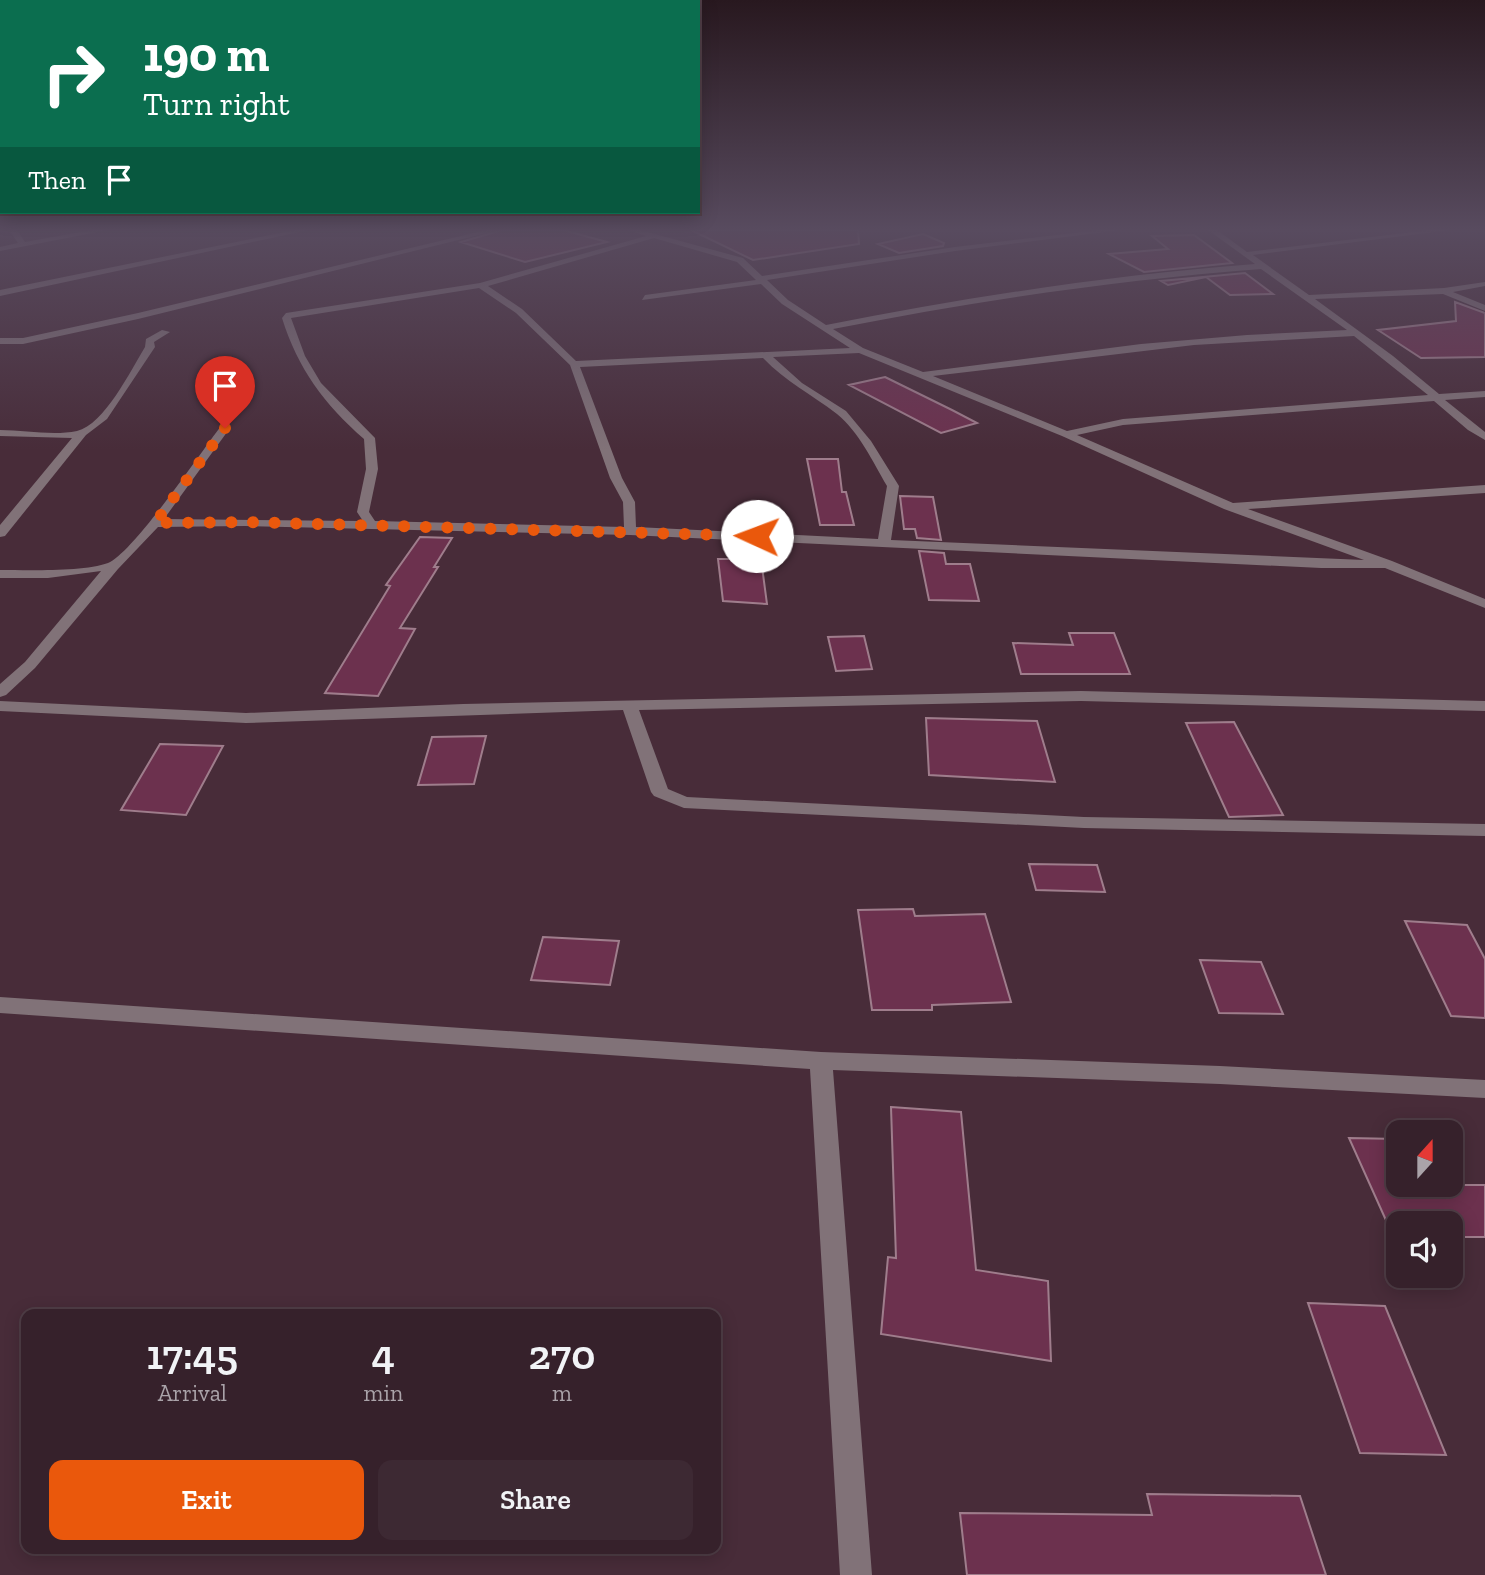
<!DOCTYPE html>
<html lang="en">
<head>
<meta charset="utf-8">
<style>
  :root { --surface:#36212b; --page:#3d2933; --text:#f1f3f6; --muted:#aaa3a9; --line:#503e47; --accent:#ea580c }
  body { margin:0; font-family:"Zilla Slab",serif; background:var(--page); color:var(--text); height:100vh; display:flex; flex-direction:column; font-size:26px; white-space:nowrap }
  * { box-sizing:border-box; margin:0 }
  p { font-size:23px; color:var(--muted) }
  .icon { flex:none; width:38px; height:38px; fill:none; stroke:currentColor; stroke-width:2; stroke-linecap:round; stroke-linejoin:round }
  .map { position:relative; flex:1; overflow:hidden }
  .sheet { position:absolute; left:21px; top:1309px; width:700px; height:245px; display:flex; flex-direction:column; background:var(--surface); border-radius:14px; box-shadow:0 4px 18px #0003,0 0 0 2px var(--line) }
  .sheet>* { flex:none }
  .hud { position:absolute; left:0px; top:0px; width:700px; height:214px; box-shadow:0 4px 18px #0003,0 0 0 2px var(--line); background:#0b6e4f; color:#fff; overflow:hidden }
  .needle { width:46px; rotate:21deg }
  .buttons { position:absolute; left:1386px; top:1120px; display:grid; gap:14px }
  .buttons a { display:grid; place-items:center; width:77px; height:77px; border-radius:14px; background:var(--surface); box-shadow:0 4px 18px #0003,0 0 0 2px var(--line); font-size:35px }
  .pin { position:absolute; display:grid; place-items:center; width:60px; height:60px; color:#fff; margin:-72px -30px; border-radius:50% 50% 50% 0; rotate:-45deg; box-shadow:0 0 7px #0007 }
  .pin .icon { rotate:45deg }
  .me { position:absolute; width:77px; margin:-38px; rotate:272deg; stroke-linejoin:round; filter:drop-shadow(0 0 5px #0008) }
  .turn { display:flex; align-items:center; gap:24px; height:147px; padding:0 28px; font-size:32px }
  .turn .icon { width:91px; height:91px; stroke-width:2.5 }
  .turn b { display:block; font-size:49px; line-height:60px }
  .then { display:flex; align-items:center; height:66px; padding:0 28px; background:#0003; gap:14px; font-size:26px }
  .eta { display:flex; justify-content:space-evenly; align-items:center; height:119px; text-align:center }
  .eta b { font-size:42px; font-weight:600; line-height:49px }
  .action { display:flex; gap:14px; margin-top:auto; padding:14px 28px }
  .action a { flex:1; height:80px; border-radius:14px; background:var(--accent); color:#fff; font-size:28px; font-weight:600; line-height:80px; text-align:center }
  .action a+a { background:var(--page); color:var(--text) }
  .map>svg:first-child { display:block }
</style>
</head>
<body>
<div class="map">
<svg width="1485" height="1575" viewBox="0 0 1485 1575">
  <rect width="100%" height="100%" fill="#482c39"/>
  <path fill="#6c314e" stroke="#9f7d8c" stroke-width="2" d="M 502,230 L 563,230 L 607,242 L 525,262 L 461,242 Z
    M 691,230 L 858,230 L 859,244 L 753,260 Z
    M 923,234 L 944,243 L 943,246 L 899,253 L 878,244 Z
    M 1194,235 L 1232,263 L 1144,272 L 1109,254 L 1168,249 L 1152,236 Z
    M 1245,273 L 1273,294 L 1230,295 L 1206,277 L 1168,285 L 1161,281 Z
    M 1455,302 L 1485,313 L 1485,357 L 1421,358 L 1378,330 L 1456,321 Z
    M 885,377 L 952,410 L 977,423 L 941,433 L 849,385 Z
    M 807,459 L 838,459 L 842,492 L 846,492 L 854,525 L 820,525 Z
    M 900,496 L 933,497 L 941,540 L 917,538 L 915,529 L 904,529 Z
    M 420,537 L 452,538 L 434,567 L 438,567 L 400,628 L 415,629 L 378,696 L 325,693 L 390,586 L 386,585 Z
    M 919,551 L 944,553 L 946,564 L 970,564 L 979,601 L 929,600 Z
    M 718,559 L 761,559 L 767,604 L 723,601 Z
    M 1069,633 L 1114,633 L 1130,674 L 1021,674 L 1013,643 L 1073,645 Z
    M 864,636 L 872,669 L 836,671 L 828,637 Z
    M 926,718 L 1037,721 L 1055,782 L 929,775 Z
    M 1234,722 L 1283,815 L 1229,817 L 1186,723 Z
    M 486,736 L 474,784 L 418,785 L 432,737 Z
    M 160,744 L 223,746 L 186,815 L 121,810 Z
    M 1029,864 L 1097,865 L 1105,892 L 1036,890 Z
    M 913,909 L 915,916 L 985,914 L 1011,1002 L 932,1005 L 932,1010 L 872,1010 L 858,910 Z
    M 1405,921 L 1467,925 L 1485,959 L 1485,1018 L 1451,1016 Z
    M 543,937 L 619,941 L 610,985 L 531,980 Z
    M 1200,960 L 1261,962 L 1283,1014 L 1219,1013 Z
    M 891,1107 L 961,1112 L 976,1270 L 1048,1281 L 1051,1361 L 881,1334 L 888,1257 L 896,1258 Z
    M 1349,1138 L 1398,1139 L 1398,1185 L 1485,1185 L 1485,1237 L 1451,1237 L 1451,1223 L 1398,1223 L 1398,1247 Z
    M 1308,1303 L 1385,1306 L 1446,1455 L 1360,1453 Z
    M 1147,1494 L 1300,1496 L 1326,1575 L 967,1575 L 960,1513 L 1152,1515 Z"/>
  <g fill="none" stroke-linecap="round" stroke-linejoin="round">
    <path fill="#817278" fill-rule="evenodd" d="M 9,230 L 17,230 L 25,242 L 92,230 L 108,230 L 0,251 L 0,247 L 18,243 Z
      M 295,230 L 309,230 L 0,296 L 0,290 Z
      M 486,230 L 499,230 L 138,319 L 23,344 L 0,344 L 0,338 L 23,338 L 138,313 Z
      M 628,230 L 640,230 L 743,258 L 762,276 L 955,247 L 1099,230 L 1121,230 L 955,251 L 767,280 L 788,300 L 826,325 C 968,297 1111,275 1255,264 L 1208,230 L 1217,230 L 1247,252 L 1429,230 L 1451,230 L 1253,255 L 1309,295 L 1444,288 L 1485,282 L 1485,286 L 1453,292 L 1485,305 L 1485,311 L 1443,294 L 1315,299 L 1393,356 L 1439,394 L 1485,391 L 1485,397 L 1445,400 L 1485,432 L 1485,440 L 1468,430 L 1434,401 L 1123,425 L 1077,435 L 1233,503 L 1485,485 L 1485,493 L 1248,509 L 1392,561 L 1485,599 L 1485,608 L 1385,568 L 1321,568 L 630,535 L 245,526 L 158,527 L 118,569 L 35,668 L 6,695 L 0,697 L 0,684 L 25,662 L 101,571 L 48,578 L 0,578 L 0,570 C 27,570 84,572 108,563 C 133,553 201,452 221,426 L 230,428 L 164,519 L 363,521 L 357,512 L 366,469 L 364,439 C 324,404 298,369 282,318 L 286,313 L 480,283 L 646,236 ZM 654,238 L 737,262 L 756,280 L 645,295 L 642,300 L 761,284 L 782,304 L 850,348 L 576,361 L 522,309 L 488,286 ZM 1261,269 L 1347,330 L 1247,335 L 1141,344 L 923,372 L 863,348 L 833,329 C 975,301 1117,280 1261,269 ZM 479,288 L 516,313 L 570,365 L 610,478 L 623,502 L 624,527 L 375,521 L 369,512 L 378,469 L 375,438 L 321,383 L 305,356 L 291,318 ZM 1354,336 L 1428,395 L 1123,419 L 1067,431 L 933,376 L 1194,345 ZM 859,353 L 1062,436 L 1224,509 L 1364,560 L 891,540 L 899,486 L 871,441 L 846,411 L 802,383 L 773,357 ZM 763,358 C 786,382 811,394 837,414 C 859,432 873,462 887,486 L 878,539 L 636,527 L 635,502 L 622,478 L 580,367 Z
      M 162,330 L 170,332 L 154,342 L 155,347 L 107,419 L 86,435 L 5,536 L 0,537 L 0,525 L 72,438 L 0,436 L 0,430 C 25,430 52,436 77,431 C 104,425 131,370 145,347 L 146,339 Z
      M 1081,691 L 1485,701 L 1485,711 L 1081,701 L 639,710 L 668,789 L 687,797 L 1084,817 L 1485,824 L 1485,836 L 1084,828 L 684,808 L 654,796 L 651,792 L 623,710 L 246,723 L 0,711 L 0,701 L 246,713 L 463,704 Z
      M 0,997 L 821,1052 L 1220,1066 L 1485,1080 L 1485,1098 L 1220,1084 L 833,1070 L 872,1575 L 840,1575 L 810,1069 L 0,1013 Z"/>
  </g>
  <linearGradient id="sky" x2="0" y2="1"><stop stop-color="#28181f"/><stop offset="0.51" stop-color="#584b5f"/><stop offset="1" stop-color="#584b5f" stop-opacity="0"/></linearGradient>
  <rect width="1485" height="450" fill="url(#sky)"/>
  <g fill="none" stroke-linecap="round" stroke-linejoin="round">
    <path stroke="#ea580c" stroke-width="12" stroke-dasharray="0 21.6" d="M 225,428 L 155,523 L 245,522 L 757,536"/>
  </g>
</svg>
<div class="buttons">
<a><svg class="needle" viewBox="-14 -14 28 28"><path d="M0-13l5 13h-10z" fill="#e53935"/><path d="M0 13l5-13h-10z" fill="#aaa3a9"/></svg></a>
<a><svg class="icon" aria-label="sound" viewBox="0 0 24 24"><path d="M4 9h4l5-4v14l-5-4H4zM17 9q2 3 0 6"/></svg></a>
</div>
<div class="pin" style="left:225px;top:428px;background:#d93025"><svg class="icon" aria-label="arrive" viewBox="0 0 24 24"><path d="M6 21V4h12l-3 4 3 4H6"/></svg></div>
<svg class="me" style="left:757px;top:536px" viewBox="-20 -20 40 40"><circle r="19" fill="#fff"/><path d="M0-13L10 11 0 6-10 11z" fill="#ea580c"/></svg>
<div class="hud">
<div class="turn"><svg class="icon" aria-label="right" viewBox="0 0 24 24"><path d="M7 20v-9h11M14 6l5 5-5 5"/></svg><div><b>190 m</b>Turn right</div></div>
<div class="then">Then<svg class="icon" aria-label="arrive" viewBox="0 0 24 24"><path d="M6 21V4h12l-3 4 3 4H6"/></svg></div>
</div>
<section class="sheet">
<div class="eta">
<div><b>17:45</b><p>Arrival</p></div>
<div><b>4</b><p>min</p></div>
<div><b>270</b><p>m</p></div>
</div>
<div class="action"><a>Exit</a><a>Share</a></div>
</section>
</div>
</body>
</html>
